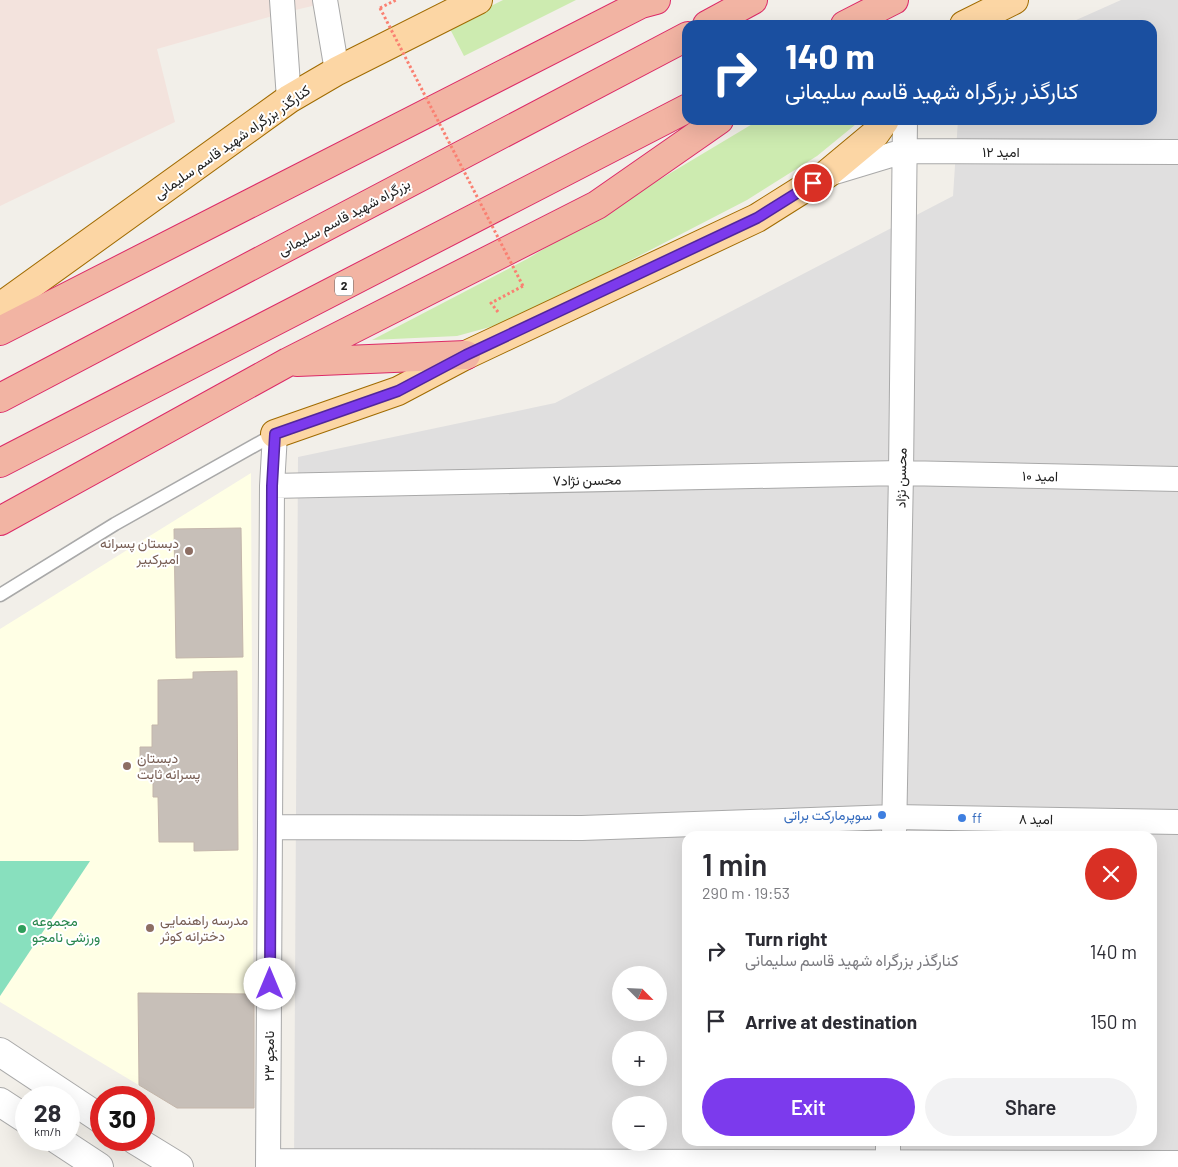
<!DOCTYPE html>
<html lang="en">
<head>
<meta charset="utf-8">
<style>
  :root { --surface:#fff; --page:#f2f2f3; --text:#2b2b33; --muted:#7c7c81; --accent:#7c3aed }
  body { margin:0; font-family:Barlow,Vazirmatn,sans-serif; background:var(--page); color:var(--text); height:100vh; display:flex; flex-direction:column; font-size:19px; white-space:nowrap }
  * { box-sizing:border-box; margin:0 }
  p { font-size:16px; color:var(--muted) }
  .icon { flex:none; width:28px; height:28px; fill:none; stroke:currentColor; stroke-width:2; stroke-linecap:round; stroke-linejoin:round }
  .map { position:relative; flex:1; overflow:hidden }
  .side { position:absolute; left:682px; top:831px; width:475px; height:315px; display:flex; flex-direction:column; background:var(--surface); border-radius:15px; box-shadow:0 5px 20px #0002 }
  .side>* { flex:none }
  .guide { position:absolute; left:682px; top:20px; width:475px; height:105px; border-radius:15px; box-shadow:0 5px 20px #0002; background:#1a4fa0; color:#fff; overflow:hidden }
  .needle { width:32px; rotate:114deg }
  .controls { position:absolute; left:612px; top:966px; display:grid; gap:10px }
  .controls a { display:grid; place-items:center; width:55px; height:55px; border-radius:50%; background:var(--surface); box-shadow:0 5px 20px #0002; font-size:25px }
  .speed { position:absolute; left:15px; top:1086px; display:flex; gap:10px; font-size:25px; font-weight:700; text-align:center }
  .speed>* { display:grid; place-content:center; width:65px; height:65px; border-radius:50%; background:var(--surface); box-shadow:0 5px 20px #0002; line-height:1 }
  .speed small { font-size:12px; font-weight:400 }
  .speed .limit { border:8px solid #d22; background:#fff; color:#111 }
  .pin { position:absolute; display:grid; place-items:center; width:42px; height:42px; color:#fff; margin:-21px; border:2px solid #fff; border-radius:50%; box-shadow:0 1px 5px #0007 }
  .me { position:absolute; width:55px; margin:-28px; rotate:0deg; stroke-linejoin:round; filter:drop-shadow(0 0 4px #0008) }
  .turn { display:flex; align-items:center; gap:18px; height:105px; padding:0 20px; font-size:22px }
  .turn .icon { width:65px; height:65px; stroke-width:2.5 }
  .turn b { display:block; font-size:35px; line-height:42px }
  .round { display:grid; place-items:center; flex:none; width:52px; height:52px; border-radius:26px; background:var(--page) }
  .overview { display:flex; align-items:center; justify-content:space-between; height:85px; padding:0 20px }
  h1 { font-size:30px; font-weight:600; line-height:38px }
  .action { display:flex; gap:10px; margin-top:auto; padding:10px 20px }
  .action a { flex:1; height:58px; border-radius:30px; background:var(--accent); color:#fff; font-size:20px; font-weight:600; line-height:58px; text-align:center }
  .action a+a { background:var(--page); color:var(--text) }
  ul { padding:0; list-style:none }
  li { display:flex; align-items:center; gap:15px; height:70px; padding:0 20px }
  li div { flex:1 }
  li b { display:block; font-size:19px }
  li em { font-style:normal }
  .map>svg:first-child { display:block }
</style>
</head>
<body>
<div class="map">
<svg width="1178" height="1167" viewBox="0 0 1178 1167">
  <rect width="100%" height="100%" fill="#f2efe9"/>
  <path fill="#e0dfdf" fill-rule="evenodd" d="M 1121,0 L 1178,0 L 1178,1167 L 294,1167 L 298,457 L 555,403 L 953,196 L 958,120 L 1152,120 L 1152,25 L 1065,25 ZM 688,836 L 1152,836 L 1152,1141 L 688,1141 ZM 621,975 L 659,975 L 659,1012 L 621,1012 ZM 621,1040 L 659,1040 L 659,1078 L 621,1078 ZM 621,1105 L 659,1105 L 659,1142 L 621,1142 Z"/>
  <path fill="#ffffe5" d="M 251,473 L 254,1108 L 177,1108 L 0,1002 L 0,996 L 89,862 L 0,861 L 0,629 Z"/>
  <path fill="#f3e3dd" d="M 0,0 L 337,0 L 283,13 L 157,49 L 175,122 L 0,206 Z"/>
  <path fill="#cdebb0" d="M 503,0 L 576,0 L 464,56 L 449,27 Z
    M 759,120 L 861,120 L 817,156 L 747,200 L 515,320 L 457,336 L 372,340 L 527,259 Z"/>
  <path fill="#88e0be" d="M 0,861 L 90,861 L 0,996 Z"/>
  <path fill="#c7bfb8" stroke="#c4b6ab" d="M 241,528 L 243,657 L 176,658 L 174,529 Z
    M 237,671 L 238,850 L 194,851 L 194,842 L 159,842 L 158,797 L 153,797 L 153,776 L 140,776 L 140,747 L 152,747 L 152,725 L 158,725 L 158,680 L 193,679 L 193,672 Z
    M 138,993 L 254,994 L 254,1108 L 177,1108 L 139,1085 Z"/>
  <g fill="none" stroke-linecap="round" stroke-linejoin="round">
    <g stroke="#a9a9a9" stroke-width="15">
      <path id="service" d="M 0,595 L 115,524 L 275,434"/>
    </g>
    <g stroke="#a9a9a9" stroke-width="26">
      <path id="minor" d="M 282,0 L 289,99
        M 325,0 L 337,71
        M 828,174 L 904,151 L 1178,152
        M 272,486 L 901,473 L 1178,479
        M 271,827 L 582,828 L 894,817 L 1178,822
        M 894,836 L 901,473 L 905,120
        M 268,1161 L 1178,1163
        M 268,1167 L 272,486 L 275,434
        M 888,1167 L 888,1141"/>
    </g>
    <g stroke="#a9a9a9" stroke-width="30">
      <path id="tertiary" d="M 0,1052 L 101,1119
        M 0,1102 L 26,1119
        M 58,1140 L 99,1167
        M 135,1140 L 179,1167"/>
    </g>
    <g stroke="#a06b00" stroke-width="30">
      <path id="primary" d="M 964,25 L 1014,0
        M 0,307 L 289,99 L 337,71 L 478,0
        M 275,434 L 398,391 L 466,355 L 757,218 L 827,174 L 875,134 L 885,120"/>
    </g>
    <g stroke="#dc2a67" stroke-width="30">
      <path id="trunk" d="M 707,25 L 753,0
        M 845,25 L 894,0
        M 0,331 L 641,4 L 656,0
        M 297,362 L 466,355
        M 0,398 L 688,36
        M 0,463 L 688,108
        M 0,521 L 288,362 L 597,205 L 719,120"/>
    </g>
    <path stroke="#fa8072" stroke-width="3" stroke-dasharray="2.5 2.5" stroke-linecap="butt" d="M 380,8 L 396,0
      M 498,312 L 491,303 L 523,286"/>
    <use href="#service" stroke="#fff" stroke-width="12"/>
    <use href="#minor" stroke="#fff" stroke-width="24"/>
    <use href="#tertiary" stroke="#fff" stroke-width="28"/>
    <use href="#primary" stroke="#fcd6a4" stroke-width="28"/>
    <use href="#trunk" stroke="#f2b4a3" stroke-width="28"/>
    <path stroke="#fa8072" stroke-width="3" stroke-dasharray="2.5 2.5" stroke-linecap="butt" d="M 380,8 L 523,286"/>
  </g>
  <g fill="none" stroke-linecap="round" stroke-linejoin="round">
    <g stroke="#51269a" stroke-width="12">
      <path id="route" d="M 270,984 L 272,486 L 275,434 L 398,391 L 466,355 L 757,218 L 813,183"/>
    </g>
    <use href="#route" stroke="#7c3aed" stroke-width="9"/>
  </g>
  <g fill="#8d6e63" stroke="#fff" stroke-width="2">
    <circle cx="189" cy="551" r="5"/>
    <circle cx="127" cy="766" r="5"/>
    <circle cx="150" cy="928" r="5"/>
  </g>
  <g fill="#3f7fe0" stroke="#fff" stroke-width="2">
    <circle cx="882" cy="815" r="5"/>
    <circle cx="962" cy="818" r="5"/>
  </g>
  <circle fill="#2e9e5b" stroke="#fff" stroke-width="2" cx="22" cy="929" r="5"/>
  <g text-anchor="middle" stroke-width="4" stroke-linejoin="round" paint-order="stroke">
    <rect fill="#fff" stroke="#646464" stroke-width="1" x="335" y="276.5" width="18" height="19" rx="4"/>
    <g font-size="12" font-weight="bold" fill="#222">
      <text x="344" y="290">2</text>
    </g>
    <g font-size="14" fill="#222" stroke="#fff">
      <text transform="translate(232 142) rotate(-35)" y="5">کنارگذر بزرگراه شهید قاسم سلیمانی</text>
      <text x="1001" y="157">امید ۱۲</text>
      <text transform="translate(344 217) rotate(-28)" y="5">بزرگراه شهید قاسم سلیمانی</text>
      <text transform="translate(1040 476) rotate(1)" y="5">امید ۱۰</text>
      <text transform="translate(901 478) rotate(-89)" y="5">محسن نژاد</text>
      <text transform="translate(587 480) rotate(-1)" y="5">محسن نژاد۷</text>
      <text transform="translate(1036 819) rotate(1)" y="5">امید ۸</text>
      <text transform="translate(269 1056) rotate(-90)" y="5">نامجو ۲۳</text>
    </g>
    <g font-size="14" fill="#785e54" stroke="#fff" text-anchor="start">
      <text x="179" y="548" text-anchor="end">دبستان پسرانه<tspan x="179" dy="16">امیرکبیر</tspan></text>
      <text x="137" y="763">دبستان<tspan x="137" dy="16">پسرانه ثابت</tspan></text>
      <text x="160" y="925">مدرسه راهنمایی<tspan x="160" dy="16">دخترانه کوثر</tspan></text>
    </g>
    <g font-size="14" fill="#366cbe" stroke="#fff" text-anchor="end">
      <text x="872" y="820">سوپرمارکت براتی</text>
      <text x="972" y="823" text-anchor="start">ff</text>
    </g>
    <g font-size="14" fill="#27864d" stroke="#fff" text-anchor="start">
      <text x="32" y="926">مجموعه<tspan x="32" dy="16">ورزشی نامجو</tspan></text>
    </g>
  </g>
</svg>
<div class="controls">
<a><svg class="needle" viewBox="-14 -14 28 28"><path d="M0-13l5 13h-10z" fill="#e53935"/><path d="M0 13l5-13h-10z" fill="#7c7c81"/></svg></a>
<a>+</a>
<a>−</a>
</div>
<div class="speed"><div>28<small>km/h</small></div><div class="limit">30</div></div>
<div class="pin" style="left:813px;top:183px;background:#d93025"><svg class="icon" aria-label="arrive" viewBox="0 0 24 24"><path d="M6 21V4h12l-3 4 3 4H6"/></svg></div>
<svg class="me" style="left:270px;top:984px" viewBox="-20 -20 40 40"><circle r="19" fill="#fff"/><path d="M0-13L10 11 0 6-10 11z" fill="#7c3aed"/></svg>
<div class="guide">
<div class="turn"><svg class="icon" aria-label="right" viewBox="0 0 24 24"><path d="M7 20v-9h11M14 6l5 5-5 5"/></svg><div><b>140 m</b>کنارگذر بزرگراه شهید قاسم سلیمانی</div></div>
</div>
<section class="side">
<div class="overview"><div><h1>1 min</h1><p>290 m · 19:53</p></div><a class="round" style="background:#d93025;color:#fff"><svg class="icon" aria-label="close" viewBox="0 0 24 24"><path d="M6 6l12 12M18 6L6 18"/></svg></a></div>
<ul>
<li><svg class="icon" aria-label="right" viewBox="0 0 24 24"><path d="M7 20v-9h11M14 6l5 5-5 5"/></svg><div><b>Turn right</b><p>کنارگذر بزرگراه شهید قاسم سلیمانی</p></div><em>140 m</em></li>
<li><svg class="icon" aria-label="arrive" viewBox="0 0 24 24"><path d="M6 21V4h12l-3 4 3 4H6"/></svg><div><b>Arrive at destination</b></div><em>150 m</em></li>
</ul>
<div class="action"><a>Exit</a><a>Share</a></div>
</section>
</div>
</body>
</html>
